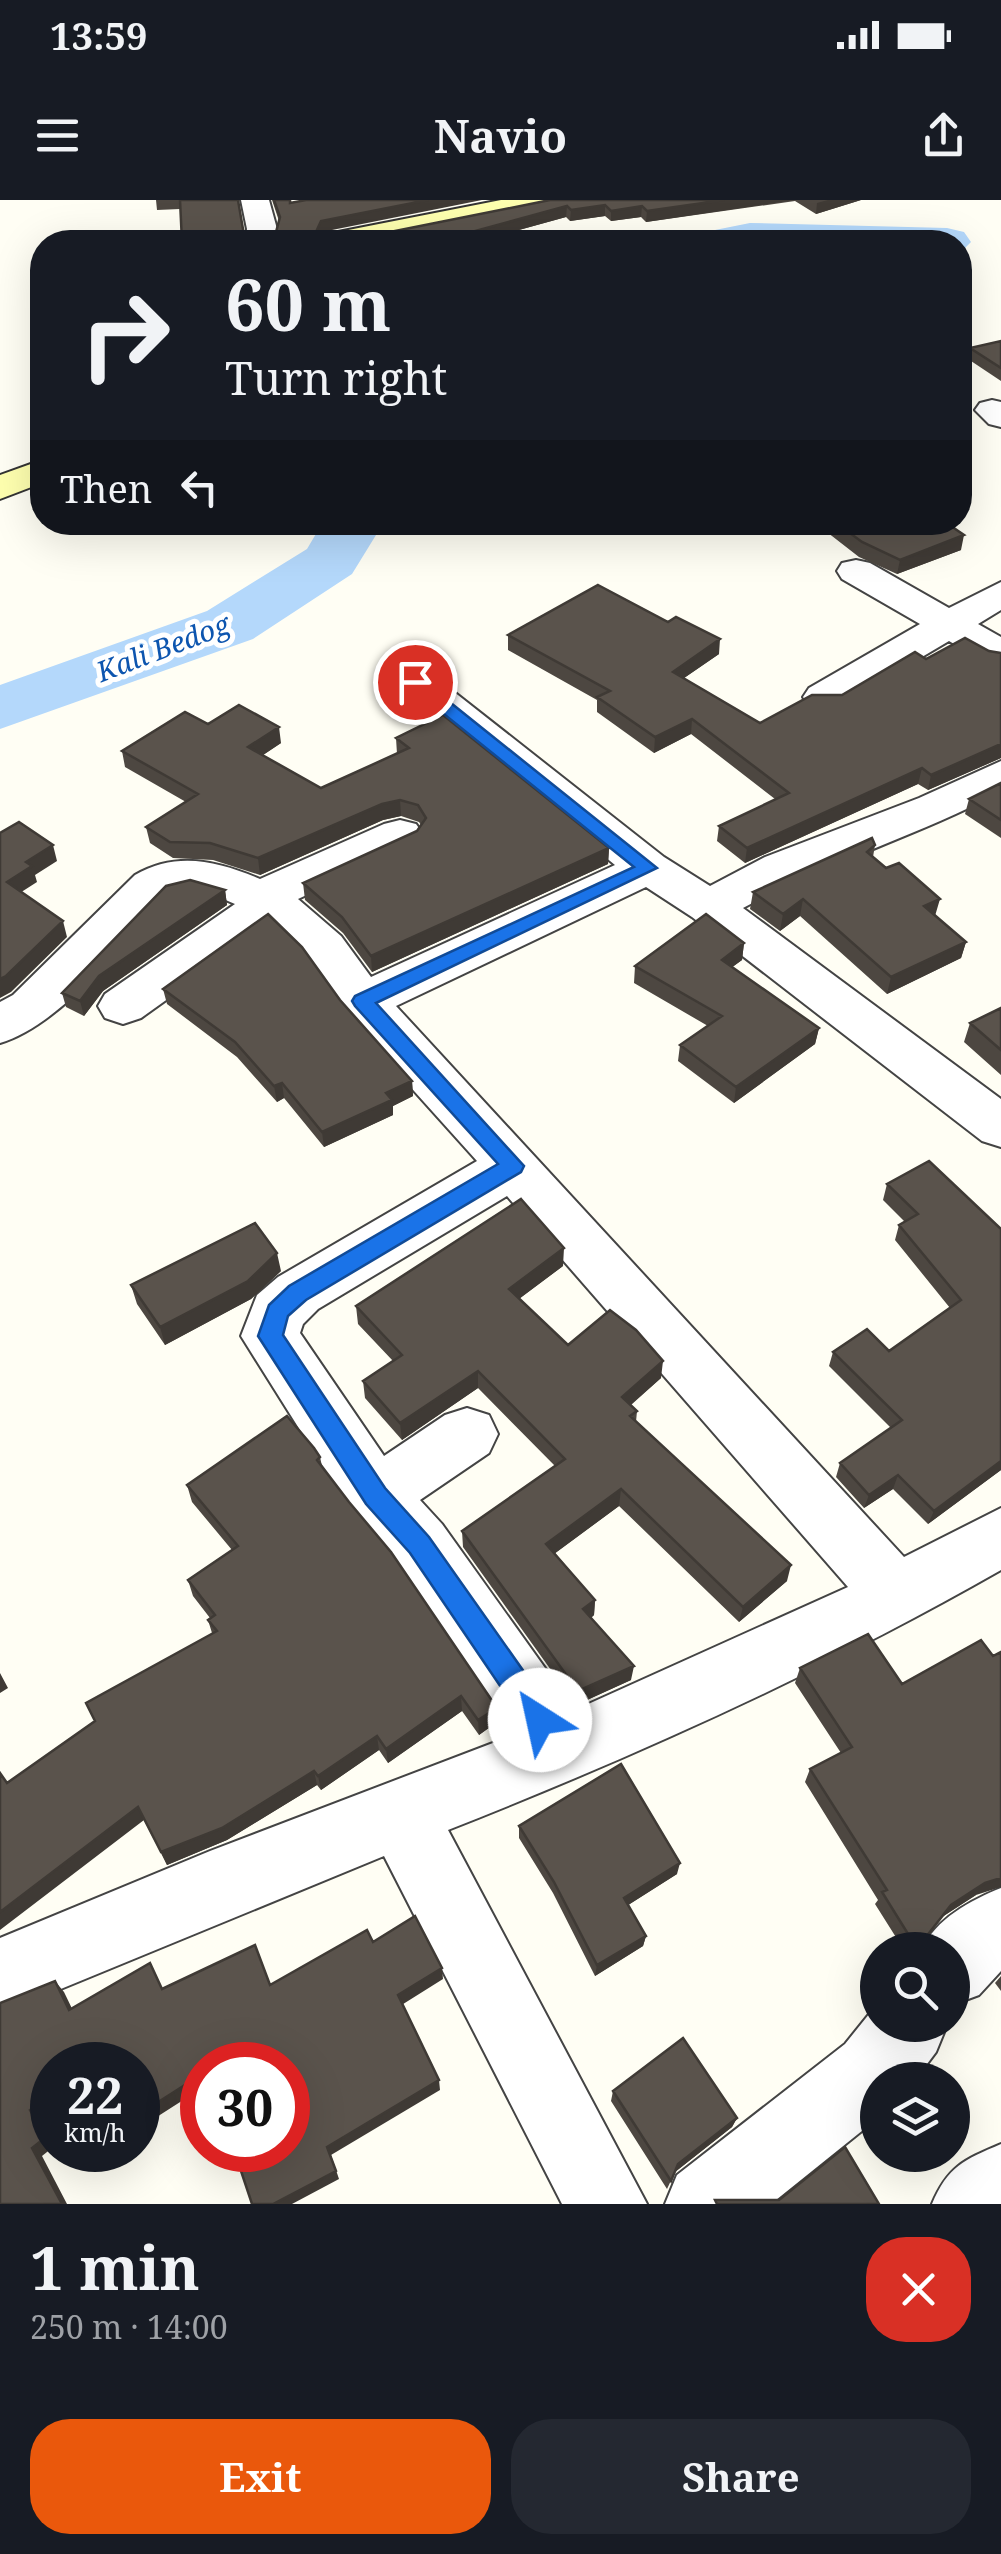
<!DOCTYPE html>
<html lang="en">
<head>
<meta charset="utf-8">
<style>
  :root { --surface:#171b24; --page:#242831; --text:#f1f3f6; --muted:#9ea1a6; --accent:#ea580c }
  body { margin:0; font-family:"Noto Serif",serif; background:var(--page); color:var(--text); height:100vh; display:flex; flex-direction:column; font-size:38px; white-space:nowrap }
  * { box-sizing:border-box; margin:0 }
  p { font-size:32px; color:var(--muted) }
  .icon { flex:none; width:55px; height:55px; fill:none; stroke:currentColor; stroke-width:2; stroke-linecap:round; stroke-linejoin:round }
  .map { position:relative; height:2004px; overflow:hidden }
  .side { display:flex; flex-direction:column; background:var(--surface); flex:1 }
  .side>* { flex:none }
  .guide { position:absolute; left:30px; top:30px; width:942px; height:305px; border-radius:40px; box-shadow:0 10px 40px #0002; background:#171b24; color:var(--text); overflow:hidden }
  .controls { position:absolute; left:860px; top:1732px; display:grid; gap:20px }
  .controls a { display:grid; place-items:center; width:110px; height:110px; border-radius:50%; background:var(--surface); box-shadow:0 10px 40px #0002; font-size:50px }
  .speed { position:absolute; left:30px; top:1842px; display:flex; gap:20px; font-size:50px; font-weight:700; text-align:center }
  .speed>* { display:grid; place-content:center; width:130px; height:130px; border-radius:50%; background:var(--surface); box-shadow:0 10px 40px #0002; line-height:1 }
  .speed small { font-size:25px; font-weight:400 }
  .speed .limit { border:15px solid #d22; background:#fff; color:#111 }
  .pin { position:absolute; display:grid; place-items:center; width:85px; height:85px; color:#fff; margin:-42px; border:5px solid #fff; border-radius:50%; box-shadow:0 2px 10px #0007 }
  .me { position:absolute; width:110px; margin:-55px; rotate:325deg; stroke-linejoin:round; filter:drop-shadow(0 0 8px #0008) }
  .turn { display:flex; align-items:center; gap:35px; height:210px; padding:0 30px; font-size:45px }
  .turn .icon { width:130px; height:130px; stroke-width:2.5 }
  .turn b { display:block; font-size:70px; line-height:85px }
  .then { display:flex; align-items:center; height:95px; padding:0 30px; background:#0003; gap:20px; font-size:38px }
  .round { display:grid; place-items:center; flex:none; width:105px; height:105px; border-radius:40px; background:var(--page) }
  .headline { display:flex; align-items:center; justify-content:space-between; height:170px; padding:0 30px }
  h1 { font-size:60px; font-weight:700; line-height:75px }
  .cta { display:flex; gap:20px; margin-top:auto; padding:20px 30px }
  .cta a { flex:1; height:115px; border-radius:40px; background:var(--accent); color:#fff; font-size:40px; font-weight:700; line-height:115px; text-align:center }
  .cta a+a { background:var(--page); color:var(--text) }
  .status { display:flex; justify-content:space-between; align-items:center; height:70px; padding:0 50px; background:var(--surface); direction:ltr }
  .status svg { height:28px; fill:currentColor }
  header { display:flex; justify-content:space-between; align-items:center; height:130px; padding:0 30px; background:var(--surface); font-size:45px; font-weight:700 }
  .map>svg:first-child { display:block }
</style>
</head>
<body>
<div class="status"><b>13:59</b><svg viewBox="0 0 49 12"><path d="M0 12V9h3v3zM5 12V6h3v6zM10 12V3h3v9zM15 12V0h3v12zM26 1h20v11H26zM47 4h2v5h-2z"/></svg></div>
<header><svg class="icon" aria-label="menu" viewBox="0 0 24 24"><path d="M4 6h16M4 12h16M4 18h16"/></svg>Navio<svg class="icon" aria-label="share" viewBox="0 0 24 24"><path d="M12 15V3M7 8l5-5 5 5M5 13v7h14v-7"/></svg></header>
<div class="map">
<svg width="1001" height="2004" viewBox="0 0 1001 2004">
  <rect width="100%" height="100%" fill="#fffef4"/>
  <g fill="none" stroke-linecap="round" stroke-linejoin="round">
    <path fill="#b4d8fb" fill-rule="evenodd" d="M 750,23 L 947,28 L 964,32 L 971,42 L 960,53 L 960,42 L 698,42 L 705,32 Z
      M 323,322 L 384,322 L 352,374 L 253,439 L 0,529 L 0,485 L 207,411 L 307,349 Z"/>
    <g stroke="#444" stroke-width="4">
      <path id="street" d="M 241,0 L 269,0 L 277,29 L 273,42 L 245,42 L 247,29 Z
        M 992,200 L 1001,202 L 1001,227 L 989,224 L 975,210 L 980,203 Z
        M 856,360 L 870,363 L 949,408 L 1001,382 L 1001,410 L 978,424 L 1001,437 L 1001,466 L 987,463 L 949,441 L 839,506 L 824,509 L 809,506 L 803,497 L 809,488 L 920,424 L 842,379 L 837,371 L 842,363 Z
        M 415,470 L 430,473 L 664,657 L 710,686 L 765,657 L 919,598 L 1001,561 L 1001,592 C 917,636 826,663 743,708 L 1001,899 L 1001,947 L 982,941 L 692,717 L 646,687 L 396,806 L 904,1357 L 1001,1308 L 1001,1370 C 824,1471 638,1555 448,1630 L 647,2004 L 562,2004 L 384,1656 L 0,1814 L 0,1738 L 210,1651 L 511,1536 L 396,1366 L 354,1316 L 241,1136 L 257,1095 L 278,1077 L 477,961 L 344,813 L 307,760 L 271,725 L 141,818 L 123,824 L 105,818 L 98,806 L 105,794 L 235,704 C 211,694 192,683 167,697 C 123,743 61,825 0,843 L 0,802 L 13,795 L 135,675 C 177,651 217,661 260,679 L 384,624 L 400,620 L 416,624 L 423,634 L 416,644 L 298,699 L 341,736 L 371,777 L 615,665 L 400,491 L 394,482 L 400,473 ZM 507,996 L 848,1387 L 575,1510 L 442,1324 L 420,1300 L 489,1253 L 498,1234 L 489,1215 L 467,1208 L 445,1215 L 384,1256 L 300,1133 L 303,1124 L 318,1109 Z
        M 1001,1688 L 1001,1771 L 979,1795 L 952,1805 L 952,1750 L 922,1750 C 935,1719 971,1700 1001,1688 Z
        M 878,1803 L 878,1825 L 947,1825 L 936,1852 L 915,1880 L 878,1880 L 878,1918 L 771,2004 L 665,2004 L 677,1975 L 845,1844 Z
        M 1001,1944 L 1001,2004 L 932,2004 C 948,1966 964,1960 1001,1944 Z"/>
    </g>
    <g stroke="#333" stroke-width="4">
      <path id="secondary" d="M 501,0 L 558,0 L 554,6 L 544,9 L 375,42 L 318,42 L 323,36 L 333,33 Z
        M 42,260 L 42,283 L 0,299 L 0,275 Z"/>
    </g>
    <use href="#street" fill="#fff" fill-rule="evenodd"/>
    <use href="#secondary" fill="#feffaf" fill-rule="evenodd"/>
  </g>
  <path fill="#4d4741" d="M 156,0 L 238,0 L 244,35 L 276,32 L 279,21 L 272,0 L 290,0 L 290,3 L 322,32 L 321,34 L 331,35 L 332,42 L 182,42 L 180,9 L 157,10 Z
    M 550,0 L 861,0 L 816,14 L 795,1 L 646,22 L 641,17 L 611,21 L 605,16 L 570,21 L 566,17 L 475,42 L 340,42 Z
    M 1001,141 L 1001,181 L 968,159 L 970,148 Z
    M 814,322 L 945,322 L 961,350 L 897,374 L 859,357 Z
    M 508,435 L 719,454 L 684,478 L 760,523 L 842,495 L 926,459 L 989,451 L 1001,453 L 1001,558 L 928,590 L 918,584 L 745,663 L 717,641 L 719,626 L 775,599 L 691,534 L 654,553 L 597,512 L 597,500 L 508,450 Z
    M 208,524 L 281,543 L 263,555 L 321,588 L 397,554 L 396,538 L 609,648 L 608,664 L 372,772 L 343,733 L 305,700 L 303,683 L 417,631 L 421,625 L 419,622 L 401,616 L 383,620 L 260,675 L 213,660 L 173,658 L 150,643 L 146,627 L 186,602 L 125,567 L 122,551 Z
    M 1001,583 L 1001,638 L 965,614 L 969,599 Z
    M 875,645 L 873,657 L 935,716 L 966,742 L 961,758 L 887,794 L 800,716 L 780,731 L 750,709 L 753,692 Z
    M 225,690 L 227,705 L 103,791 L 84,816 L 66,807 L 62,793 Z
    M 744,743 L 742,760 L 732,767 L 819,828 L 815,844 L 734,903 L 678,861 L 680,845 L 708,826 L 634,783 L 635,766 Z
    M 163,789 L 340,800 L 412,881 L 413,896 L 393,906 L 393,915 L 324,947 L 284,898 L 277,902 L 237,857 L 167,804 Z
    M 1001,808 L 1001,875 L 964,842 L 970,823 Z
    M 887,984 L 1001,1029 L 1001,1270 L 928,1324 L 893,1289 L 864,1308 L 836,1277 L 840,1263 L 891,1228 L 829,1166 L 833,1152 L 889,1151 L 950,1108 L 895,1040 L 899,1025 L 905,1022 L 883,1000 Z
    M 563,1066 L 519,1099 L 568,1145 L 661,1178 L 631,1205 L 637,1211 L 636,1222 L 787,1381 L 739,1422 L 619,1306 L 555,1353 L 595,1400 L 594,1415 L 591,1418 L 631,1480 L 576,1505 L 463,1347 L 462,1331 L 555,1266 L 478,1188 L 402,1240 L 365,1198 L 363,1181 L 393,1161 L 358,1124 L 356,1106 Z
    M 281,1071 L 251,1099 L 165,1145 L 137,1104 L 131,1085 Z
    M 320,1257 L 322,1266 L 497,1508 L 497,1522 L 479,1535 L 462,1511 L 388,1563 L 379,1550 L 321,1590 L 317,1585 L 227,1640 L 167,1665 L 144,1620 L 7,1583 L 94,1521 L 212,1433 L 208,1420 L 210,1418 L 193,1396 L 188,1380 L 232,1350 L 192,1302 L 187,1285 Z
    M 800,1468 L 976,1695 L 942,1717 L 927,1737 L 931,1742 L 926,1750 L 904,1750 L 875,1704 L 878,1700 L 805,1582 L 810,1569 L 841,1553 L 795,1483 Z
    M 519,1626 L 677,1674 L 628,1705 L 646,1736 L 643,1746 L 595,1776 L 553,1693 L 519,1638 Z
    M 1001,1776 L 1001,1791 L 995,1783 Z
    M 613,1891 L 737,1918 L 732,1927 L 675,1972 L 667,1989 L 611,1901 Z"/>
  <path fill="#3f3a35" d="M 428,0 L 482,0 L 322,32 L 317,42 L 315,34 L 321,21 Z
    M 724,0 L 795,0 L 646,22 L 647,11 Z
    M 828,0 L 861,0 L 816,14 L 817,3 Z
    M 605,5 L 605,16 L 570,21 L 571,10 Z
    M 567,6 L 566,17 L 475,42 L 435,42 Z
    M 642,6 L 641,17 L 611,21 L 611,11 Z
    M 964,335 L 961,350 L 897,374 L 900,360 Z
    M 720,439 L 719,454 L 671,487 L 673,472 Z
    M 692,519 L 691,534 L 654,553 L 655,537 Z
    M 279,527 L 281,543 L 251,563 L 248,547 Z
    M 1001,544 L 1001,558 L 928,590 L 931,575 Z
    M 922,568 L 918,584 L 745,663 L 747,648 Z
    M 400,600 L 401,616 L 383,620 L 260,675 L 258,658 L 382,604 Z
    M 53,645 L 57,661 L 35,675 L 37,682 L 12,698 L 7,682 L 26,662 Z
    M 609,648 L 608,664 L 372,772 L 371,756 Z
    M 225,690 L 227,705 L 103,791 L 84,816 L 80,801 L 99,776 Z
    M 803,699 L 800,716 L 780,731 L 783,714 Z
    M 940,699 L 935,716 L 924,706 Z
    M 63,721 L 67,737 L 11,792 L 0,798 L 0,779 Z
    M 966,742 L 961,758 L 887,794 L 891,777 Z
    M 744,743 L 742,760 L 719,777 L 722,760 Z
    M 819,828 L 815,844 L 734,903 L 736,887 Z
    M 412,881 L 413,896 L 393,906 L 393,915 L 324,947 L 322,932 L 386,893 Z
    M 282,883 L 284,898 L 277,902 L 274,886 Z
    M 564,1048 L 563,1066 L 508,1107 L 509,1089 Z
    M 277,1053 L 281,1071 L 251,1099 L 165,1145 L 160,1127 Z
    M 663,1161 L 661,1178 L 620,1214 L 622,1197 Z
    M 478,1171 L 478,1188 L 402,1240 L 400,1223 Z
    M 1001,1261 L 1001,1270 L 928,1324 L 934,1311 Z
    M 898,1275 L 893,1289 L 864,1308 L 869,1295 Z
    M 621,1289 L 619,1306 L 546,1360 L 546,1344 Z
    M 791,1365 L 787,1381 L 739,1422 L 743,1407 Z
    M 595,1400 L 594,1415 L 582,1425 L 583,1409 Z
    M 634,1466 L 631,1480 L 576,1505 L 578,1491 Z
    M 0,1473 L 8,1488 L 0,1493 Z
    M 461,1496 L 462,1511 L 388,1563 L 386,1549 Z
    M 497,1508 L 497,1522 L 479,1535 L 478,1520 Z
    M 377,1536 L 379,1550 L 321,1590 L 318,1576 Z
    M 314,1571 L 317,1585 L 227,1640 L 167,1665 L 161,1652 Z
    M 138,1607 L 144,1620 L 0,1730 L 0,1712 Z
    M 680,1663 L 677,1674 L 622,1709 L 624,1698 Z
    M 1001,1678 L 1001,1687 L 976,1695 L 942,1717 L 951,1705 L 985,1683 Z
    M 646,1736 L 643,1746 L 595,1776 L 597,1765 Z
    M 442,1768 L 443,1779 L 400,1806 L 398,1795 Z
    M 55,1781 L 64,1792 L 78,1821 L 69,1810 Z
    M 202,1874 L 202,1888 L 138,1929 L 138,1915 Z
    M 439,1880 L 440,1890 L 331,1955 L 339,1979 L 292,2004 L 273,2004 L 327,1947 Z
    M 52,1894 L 52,1910 L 40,1919 L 52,1941 L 52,1948 L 42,1956 L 67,2004 L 62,2004 L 32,1948 L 30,1910 Z
    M 737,1918 L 732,1927 L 675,1972 L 678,1964 Z"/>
  <path fill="#5a534c" stroke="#3f3a35" stroke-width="2.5" d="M 180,0 L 238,0 L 244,35 L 276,32 L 280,17 L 274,0 L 290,0 L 290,3 L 306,0 L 428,0 L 321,21 L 315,34 L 331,35 L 326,42 L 182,42 Z
    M 550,0 L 724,0 L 647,11 L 642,6 L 611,11 L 605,5 L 571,10 L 567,6 L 435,42 L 340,42 L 333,35 L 375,35 Z
    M 1001,141 L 1001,168 L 970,148 Z
    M 835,322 L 945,322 L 964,335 L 900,360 L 862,342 Z
    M 598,385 L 668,422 L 676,417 L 720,439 L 673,472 L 760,523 L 812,495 L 842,495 L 915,452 L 926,459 L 965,438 L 989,451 L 1001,453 L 1001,544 L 931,575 L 922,568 L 747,648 L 719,626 L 789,593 L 692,519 L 655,537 L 597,497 L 610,491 L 508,435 Z
    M 239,505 L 279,527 L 248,547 L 321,588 L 409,548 L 396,538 L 443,515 L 609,648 L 371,756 L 342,717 L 303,683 L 417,631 L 426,618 L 418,605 L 400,600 L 382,604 L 258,658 L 210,643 L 170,642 L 146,627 L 198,594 L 122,551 L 185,512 L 208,524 Z
    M 1001,583 L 1001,620 L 969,599 Z
    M 19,622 L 53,645 L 26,662 L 32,666 L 7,682 L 63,721 L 6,776 L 0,779 L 0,633 Z
    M 872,638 L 875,645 L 867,652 L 886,668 L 899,663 L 940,699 L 924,706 L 966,742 L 891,777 L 803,699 L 783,714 L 753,692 Z
    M 190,680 L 225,690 L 99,776 L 80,801 L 62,793 L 166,686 Z
    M 268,714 L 302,747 L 340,800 L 412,881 L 386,893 L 392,900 L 322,932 L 282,883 L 274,886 L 235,842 L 163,789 Z
    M 706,714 L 744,743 L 722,760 L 819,828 L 736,887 L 680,845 L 722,816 L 635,766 Z
    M 1001,808 L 1001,850 L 970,823 Z
    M 929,961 L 1001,1029 L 1001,1261 L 934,1311 L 898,1275 L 869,1295 L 840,1263 L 902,1220 L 833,1152 L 867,1129 L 889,1151 L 961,1100 L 899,1025 L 918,1014 L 887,984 Z
    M 521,999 L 564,1048 L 509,1089 L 568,1145 L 610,1110 L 636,1130 L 663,1161 L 622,1197 L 637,1211 L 630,1216 L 791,1365 L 743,1407 L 621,1289 L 546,1344 L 595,1400 L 583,1409 L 634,1466 L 578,1491 L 462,1331 L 565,1259 L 478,1171 L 400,1223 L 363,1181 L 402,1155 L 356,1106 Z
    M 255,1023 L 277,1053 L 248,1081 L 160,1127 L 131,1085 Z
    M 287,1216 L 314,1248 L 320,1257 L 317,1260 L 349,1302 L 391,1352 L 497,1508 L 478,1520 L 461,1496 L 386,1549 L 377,1536 L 318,1576 L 314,1571 L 222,1628 L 161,1652 L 138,1607 L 0,1712 L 0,1573 L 7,1583 L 95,1521 L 86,1503 L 217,1431 L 208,1420 L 215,1415 L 188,1380 L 238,1346 L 187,1285 Z
    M 868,1434 L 902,1484 L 981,1440 L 993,1456 L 1001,1452 L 1001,1678 L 985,1683 L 951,1705 L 926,1737 L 931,1742 L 918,1750 L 882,1692 L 887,1690 L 810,1569 L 852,1547 L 800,1468 Z
    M 621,1564 L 680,1663 L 624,1698 L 646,1736 L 597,1765 L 554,1682 L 519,1626 Z
    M 415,1716 L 442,1768 L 398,1795 L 439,1880 L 327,1947 L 336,1971 L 273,2004 L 252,2004 L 234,1950 L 288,1950 L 288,1865 L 202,1865 L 202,1874 L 138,1915 L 138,1865 L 105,1865 L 103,1859 L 95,1865 L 52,1865 L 52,1894 L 30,1910 L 46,1937 L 32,1948 L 62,2004 L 0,2004 L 0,1803 L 55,1781 L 69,1810 L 150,1763 L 162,1789 L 255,1745 L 270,1785 L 367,1730 L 373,1742 Z
    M 683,1838 L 737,1918 L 678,1964 L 671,1981 L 613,1891 Z
    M 845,1947 L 879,2004 L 717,2004 L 715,2000 L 779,2000 Z"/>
  <path fill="#1a73e8" stroke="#114b97" stroke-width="2.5" d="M 409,479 L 421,479 L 657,668 L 376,803 L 524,966 L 521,972 L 306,1100 L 288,1116 L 283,1135 L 385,1288 L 429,1337 L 551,1510 L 555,1520 L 551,1530 L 540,1534 L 530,1530 L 410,1353 L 366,1304 L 258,1136 L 269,1105 L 289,1086 L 498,964 L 355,806 L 352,801 L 355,796 L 634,667 L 409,486 Z"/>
  <g text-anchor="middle" stroke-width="10" stroke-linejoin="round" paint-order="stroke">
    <g font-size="28" font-style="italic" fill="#0d55af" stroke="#fff">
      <text transform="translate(163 448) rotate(-21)" y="10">Kali Bedog</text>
    </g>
  </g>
</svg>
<div class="controls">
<a><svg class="icon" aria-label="search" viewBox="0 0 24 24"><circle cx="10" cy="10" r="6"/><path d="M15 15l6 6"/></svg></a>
<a><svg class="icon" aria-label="layers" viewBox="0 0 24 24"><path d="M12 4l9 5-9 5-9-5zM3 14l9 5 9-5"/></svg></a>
</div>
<div class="speed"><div>22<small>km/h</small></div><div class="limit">30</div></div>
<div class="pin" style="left:415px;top:482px;background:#d93025"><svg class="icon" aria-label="arrive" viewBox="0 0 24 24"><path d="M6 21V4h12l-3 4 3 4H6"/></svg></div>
<svg class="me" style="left:540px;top:1520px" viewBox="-20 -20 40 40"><circle r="19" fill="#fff"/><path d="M0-13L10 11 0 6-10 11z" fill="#1a73e8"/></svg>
<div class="guide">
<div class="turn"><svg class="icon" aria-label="right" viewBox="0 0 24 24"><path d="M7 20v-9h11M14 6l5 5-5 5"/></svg><div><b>60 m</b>Turn right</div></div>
<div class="then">Then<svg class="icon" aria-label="left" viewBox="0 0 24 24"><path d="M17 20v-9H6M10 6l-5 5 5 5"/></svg></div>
</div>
</div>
<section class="side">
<div class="headline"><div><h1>1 min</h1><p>250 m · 14:00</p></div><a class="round" style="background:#d93025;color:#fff"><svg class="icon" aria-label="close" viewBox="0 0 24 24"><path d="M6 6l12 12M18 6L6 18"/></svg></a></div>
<div class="cta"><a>Exit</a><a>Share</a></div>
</section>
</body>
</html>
